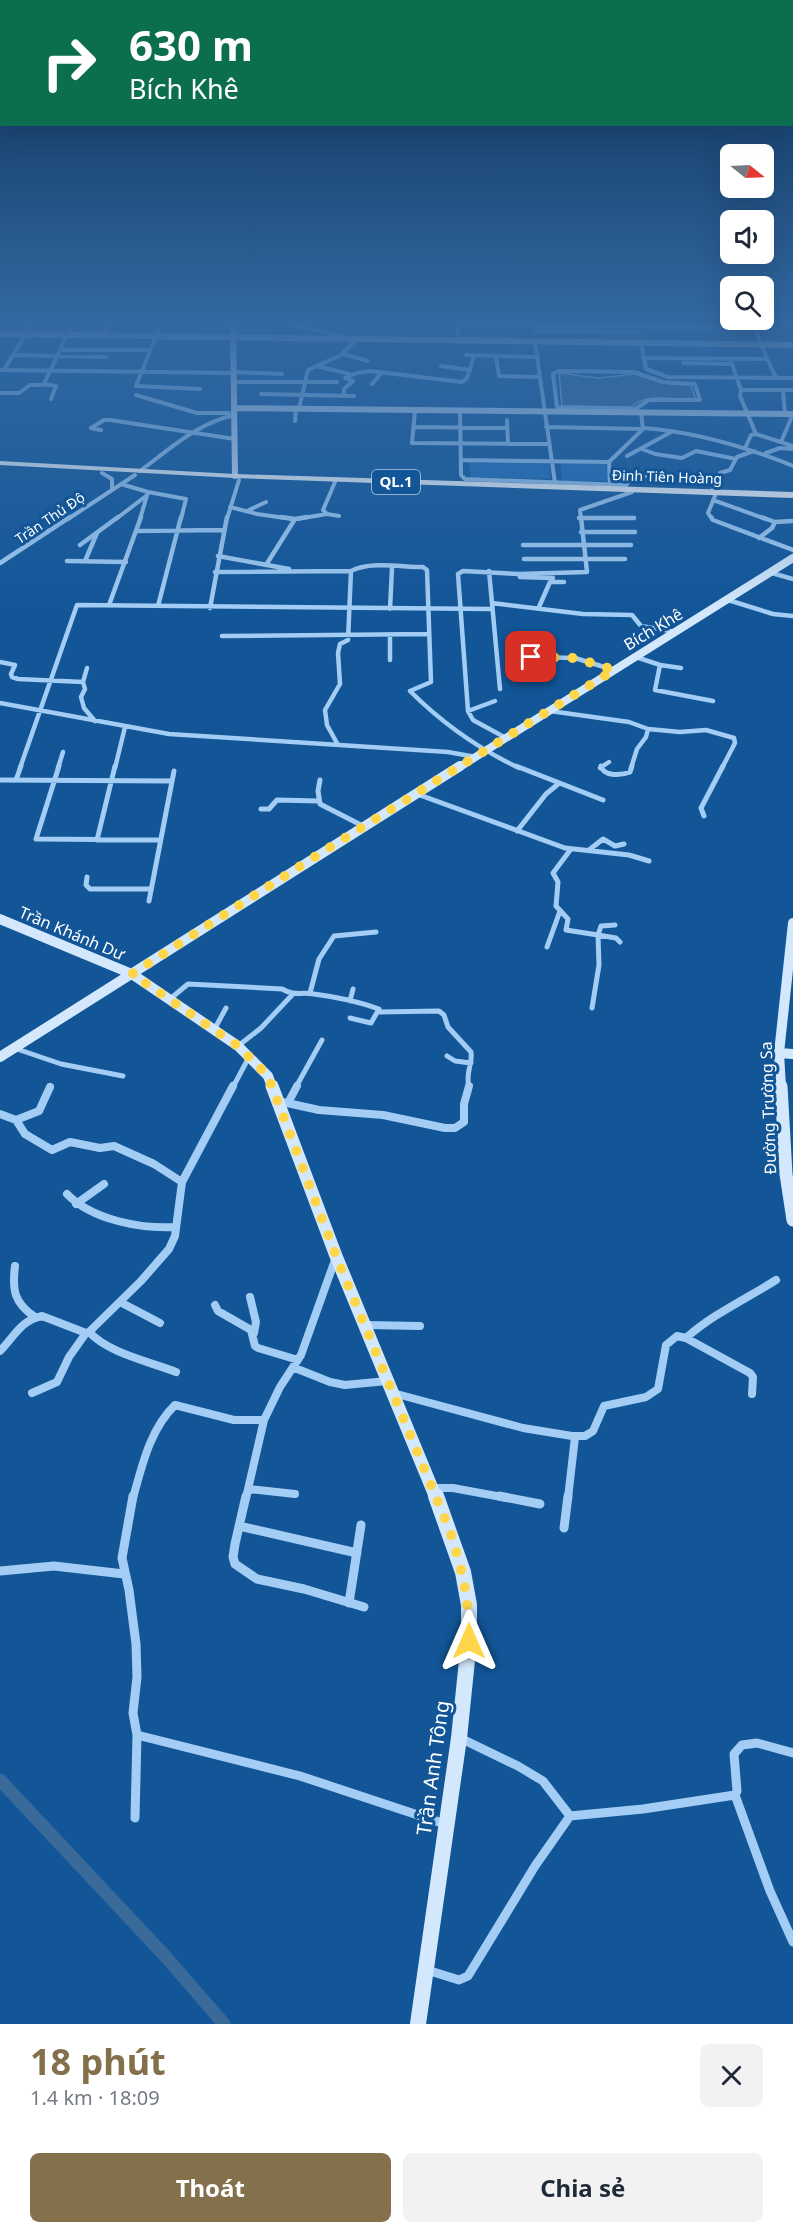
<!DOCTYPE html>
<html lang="vi">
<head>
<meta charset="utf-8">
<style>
  :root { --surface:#fff; --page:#f2f2f3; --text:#1f2937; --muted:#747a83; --accent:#84714c }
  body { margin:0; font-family:"Noto Sans",sans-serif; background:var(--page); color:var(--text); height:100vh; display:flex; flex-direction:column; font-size:22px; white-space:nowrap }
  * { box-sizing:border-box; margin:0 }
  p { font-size:20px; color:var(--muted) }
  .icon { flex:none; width:33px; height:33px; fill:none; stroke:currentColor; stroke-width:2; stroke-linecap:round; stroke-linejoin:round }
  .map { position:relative; height:2024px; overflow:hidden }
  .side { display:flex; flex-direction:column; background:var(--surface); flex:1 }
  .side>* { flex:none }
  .hud { position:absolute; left:0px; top:0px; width:794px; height:126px; box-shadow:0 6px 24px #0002; background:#0b6e4f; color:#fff; overflow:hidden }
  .needle { width:39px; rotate:108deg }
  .fabs { position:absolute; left:720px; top:144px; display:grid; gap:12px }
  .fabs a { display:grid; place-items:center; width:54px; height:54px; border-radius:9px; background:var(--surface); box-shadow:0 6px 24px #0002; font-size:30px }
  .pin { position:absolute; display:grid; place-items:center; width:51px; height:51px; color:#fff; margin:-26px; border-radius:12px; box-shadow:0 3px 9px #0006 }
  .me { position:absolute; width:66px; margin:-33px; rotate:0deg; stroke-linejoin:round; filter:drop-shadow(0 0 4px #0008) }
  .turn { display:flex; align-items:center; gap:21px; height:126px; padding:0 30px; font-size:27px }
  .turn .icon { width:78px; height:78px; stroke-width:2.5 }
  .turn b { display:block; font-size:42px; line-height:51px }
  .round { display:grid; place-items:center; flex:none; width:63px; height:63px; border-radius:9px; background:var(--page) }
  .headline { display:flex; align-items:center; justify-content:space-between; height:102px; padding:0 30px }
  h1 { font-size:36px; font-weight:700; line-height:45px; color:var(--accent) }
  .primary-button { display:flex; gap:12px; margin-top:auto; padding:12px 30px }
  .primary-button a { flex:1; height:69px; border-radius:9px; background:var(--accent); color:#fff; font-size:24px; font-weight:700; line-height:69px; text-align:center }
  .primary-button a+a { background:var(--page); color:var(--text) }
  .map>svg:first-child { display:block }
</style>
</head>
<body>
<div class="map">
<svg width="793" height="2024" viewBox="0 0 793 2024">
  <rect width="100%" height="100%" fill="#125698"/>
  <path fill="#206eb6" d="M 468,460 L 549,461 L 551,479 L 471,477 Z
    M 560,462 L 606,463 L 609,481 L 562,481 Z"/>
  <path fill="#396a9a" stroke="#95c9f7" stroke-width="1.5" d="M 559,373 L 598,378 L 635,374 L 670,384 L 691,385 L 696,400 C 675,401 649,391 631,407 L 562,406 Z"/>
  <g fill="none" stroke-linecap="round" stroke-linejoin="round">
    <path stroke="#396a9a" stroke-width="13" d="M 0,1780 L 166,1957 L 224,2024"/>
    <path stroke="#a3cdf4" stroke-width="4" d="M 290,324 L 350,338
      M 754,324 L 760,342
      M 458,325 L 755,328
      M 534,331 L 638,332
      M 25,335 L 32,324
      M 68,335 L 73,324
      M 104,335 L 109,324
      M 155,336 L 161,324
      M 155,338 L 136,386 L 200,389
      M 457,339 L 458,324
      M 535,342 L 555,483
      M 641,343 L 646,369 L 668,377 L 793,378
      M 761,345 L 776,378
      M 62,350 L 149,350
      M 343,354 L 368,361
      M 13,355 L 106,357
      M 466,355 L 538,357
      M 496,356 L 499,376 L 540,377
      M 643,358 L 767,359
      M 730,358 L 741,390 L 740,396 L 756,434
      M 683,363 L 731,364
      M 316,366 L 350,374
      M 441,366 L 470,370
      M 0,370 L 234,373
      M 4,370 L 24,337
      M 558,371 L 634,372 L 663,382 L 695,384 L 700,400 L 649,400 L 635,409 L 557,407 L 553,374 Z
      M 234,372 L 282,374
      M 234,382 L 337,382
      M 372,384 L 382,372
      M 741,390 L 793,390
      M 783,391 L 785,414
      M 0,393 L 19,393 L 30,385 L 44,385
      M 261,394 L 354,396
      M 136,395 L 197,413 L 229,413
      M 344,395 L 344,389 L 353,381 L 345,378 L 357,373 L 370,371 L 462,382 L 467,378 L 474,356
      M 51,399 L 56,386 L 44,384 L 66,337
      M 299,408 L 308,370 L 341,355 L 355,341
      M 460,410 L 461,475 L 465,479 L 624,485
      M 415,411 L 412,443 L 549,444
      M 507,420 L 508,444
      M 295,421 L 296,408
      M 414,427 L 507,428
      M 546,427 L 643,429
      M 643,428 C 696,432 744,446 793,466
      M 101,430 L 91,428 L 104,420 L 110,420 L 235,439
      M 756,434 L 793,446
      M 781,442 L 793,414
      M 746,446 L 751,435 L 756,434
      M 642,449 L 655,454 L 682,458 L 696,451 L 736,459
      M 766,453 L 780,448 L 793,449
      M 627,456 L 673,431
      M 461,460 L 609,462
      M 140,471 C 170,449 197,423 235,415
      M 102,473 L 112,479 L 112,489
      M 121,484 L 148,492 L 140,519
      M 610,485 L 609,462 L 643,429 L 641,412
      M 624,488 L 634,474 L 648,476
      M 148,492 L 186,499 L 181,519
      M 712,492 L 720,473 L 730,470 L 737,457 L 754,451
      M 713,500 L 766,519
      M 230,507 L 257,514 L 292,519
      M 249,510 L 266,502
      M 327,514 L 339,516
      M 579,518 L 634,518
      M 68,519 L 135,475
      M 116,519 L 146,496
      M 227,519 L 239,480
      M 297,519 L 327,514 L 323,510 L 335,482
      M 581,519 L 580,510 L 632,492
      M 712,519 L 708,513 L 715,496"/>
    <path stroke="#a3cdf4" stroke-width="4.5" d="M 711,517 L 713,520 L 793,550
      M 579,518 L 634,518
      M 295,519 L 307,517
      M 775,522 L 792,521
      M 137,531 L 223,530
      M 581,532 L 635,532
      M 759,538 L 772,528 L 775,522 L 761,517
      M 80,545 L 118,517
      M 523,545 L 631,545
      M 218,556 L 289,569
      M 524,559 L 625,559
      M 67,561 L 126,562
      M 85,561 L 97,533
      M 0,563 L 70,517
      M 266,565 L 295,519 L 281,517
      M 351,571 C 372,561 400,567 423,567 L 427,570 L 431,682 L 410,691 C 443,724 477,748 519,768
      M 489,571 L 500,689
      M 215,572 L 351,571 L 348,640 L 340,644 L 338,653 L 340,684 L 325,710 L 327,725 L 338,745
      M 772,573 L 793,579
      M 519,574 L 520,577 L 553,578
      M 728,600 L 773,614 L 793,616
      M 492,603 L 583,614 L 632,615 L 641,626 L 676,632
      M 109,605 L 141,517
      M 158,606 L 181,517
      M 539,607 L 550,582 L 564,582
      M 210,608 L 227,517
      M 390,609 L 392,568
      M 390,635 L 390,660
      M 222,636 L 429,634
      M 531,657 L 575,658 L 614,670
      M 636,657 L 660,665 L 655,690 L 713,701
      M 0,662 L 15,665 L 11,674 L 12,677 L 18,679 L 83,682 L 85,689 L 81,697 L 84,708 L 95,721
      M 660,665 L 681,668
      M 83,682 L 87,668
      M 0,703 L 169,734 L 448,752 L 476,757
      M 468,711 L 495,701
      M 550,711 L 629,722 L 648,729 L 646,737 L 637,749 L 631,768
      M 648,729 L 680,732 L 706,730 L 734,738 L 735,743 L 722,768
      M 506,738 L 473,720 L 468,711 L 458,574 L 463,571 L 519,574 L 587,572 L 581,517
      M 20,768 L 77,605 L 491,609
      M 58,768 L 63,752
      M 115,768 L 125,727
      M 600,768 L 609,762"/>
    <path stroke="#a3cdf4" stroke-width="5" d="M 59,766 L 36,839 L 160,840
      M 516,766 L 603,800
      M 601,766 C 603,776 620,776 630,772 L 632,766
      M 0,780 L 171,781
      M 16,780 L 21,766
      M 320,780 L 318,791 L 320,804 L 363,826
      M 417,794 L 565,848 L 629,855 L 649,861
      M 261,809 L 269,809 L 277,800 L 318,801
      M 704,816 L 701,808 L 723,766
      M 517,831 L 546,794 L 557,785
      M 97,840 L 115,766
      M 571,849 L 553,873 L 558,882 L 556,906 L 568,919 L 566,930 L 598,935 L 599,965 L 592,1008
      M 589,850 L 603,839 L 615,846 L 624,844
      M 87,877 L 86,885 L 90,889 L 150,889
      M 149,901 L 174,771
      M 615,925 L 601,926 L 598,935 L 616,938 L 620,942
      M 547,947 L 560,911
      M 310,993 L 319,959 L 334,936 L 376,932
      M 170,999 L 188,984 L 282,989 C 294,996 301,992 314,994 C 337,997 357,1001 379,1009 L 371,1023 L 350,1018
      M 350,1001 L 353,989
      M 379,1012 L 439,1011 L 444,1015 L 448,1027 L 471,1052 C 473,1065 465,1071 469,1087
      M 214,1030 L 226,1008
      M 238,1046 L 261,1028 L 292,995
      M 14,1048 L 61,1064 L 123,1076
      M 447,1056 L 455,1061 L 471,1063
      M 233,1087 L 249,1057
      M 296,1087 L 322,1040"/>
    <path stroke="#a3cdf4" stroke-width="8" d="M 278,1101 L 319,1110 L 383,1115 L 445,1128 L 455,1128 L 464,1122 L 464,1104 L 469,1086
      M 288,1103 L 297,1086
      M 0,1114 L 16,1120 L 25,1134 L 52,1150 L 70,1142 L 100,1148 L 114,1146 L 154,1164 L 182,1182
      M 16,1120 L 39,1111 L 50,1087
      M 67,1194 C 92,1220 141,1229 176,1227
      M 76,1204 L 104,1184
      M 15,1266 C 12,1290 14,1303 35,1317
      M 250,1297 L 256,1322 L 254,1333
      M 120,1302 L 160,1323
      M 215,1305 L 218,1311 L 251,1330 L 255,1346 L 258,1348 L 298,1360
      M 366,1325 L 420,1326
      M 89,1332 C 110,1354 148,1361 176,1372
      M 686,1338 C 713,1314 746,1299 776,1280
      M 0,1351 C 14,1337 21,1320 42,1316 L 86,1333 L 89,1332 L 141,1281 L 169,1249 L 175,1236 L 182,1182 L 233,1086
      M 295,1368 L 330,1382 L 345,1385 L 387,1381
      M 32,1393 L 57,1382 L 69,1357 L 86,1333
      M 393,1393 L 523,1428 L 572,1436 L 585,1436 L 593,1431 L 604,1406 L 646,1397 L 658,1389 L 666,1345 L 677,1336 L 686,1338 L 750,1373 L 753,1377 L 752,1394
      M 432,1488 L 453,1488 L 507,1498
      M 249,1489 L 295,1494
      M 133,1498 C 142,1466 150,1429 175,1405 L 234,1420 L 264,1420 L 280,1387 L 301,1355 L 335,1260
      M 246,1498 L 264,1420
      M 568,1498 L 575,1437"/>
    <path stroke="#a3cdf4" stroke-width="9" d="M 133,1496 L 122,1558 L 129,1590 L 136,1644 L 137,1677 L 133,1713 L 137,1735 L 300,1776 L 445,1824
      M 246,1496 L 235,1544 L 233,1557 L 235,1564 L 257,1579 L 304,1589 L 364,1607
      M 499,1496 L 540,1504
      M 239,1526 L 357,1553
      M 564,1528 L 568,1496
      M 0,1571 L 54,1566 L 124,1574
      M 349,1603 L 361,1525
      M 460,1738 L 518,1766 L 543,1781 L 570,1816 L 643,1809 L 735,1795 L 737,1791 L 734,1754 L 742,1745 L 757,1743 L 793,1753
      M 735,1795 L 770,1891 L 793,1942
      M 135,1818 L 137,1735
      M 427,1970 L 459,1980 L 468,1976 L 535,1866 L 570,1816"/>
    <path stroke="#d3e8fd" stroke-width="6" d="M 233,324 L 235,476
      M 0,334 L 793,345
      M 235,408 L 793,414"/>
    <path stroke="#d3e8fd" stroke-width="8" d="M 458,768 L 793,558"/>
    <path stroke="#d3e8fd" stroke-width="10" d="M 0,919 L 132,974 L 238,1046 L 268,1076 L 272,1087
      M 779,1053 L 793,1054
      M 0,1057 L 460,766
      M 781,1087 L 779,1053 L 793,923"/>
    <path stroke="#d3e8fd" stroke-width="13" d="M 272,1086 L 336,1256 L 436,1498
      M 781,1086 L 786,1174 L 793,1220"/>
    <path stroke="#d3e8fd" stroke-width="16" d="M 418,2024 L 459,1738 L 469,1641 L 469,1605 L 463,1572 L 436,1496"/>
    <path fill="#fff" fill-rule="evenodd" d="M 0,461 L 235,474 L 793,492 L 793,498 L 235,478 L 0,465 Z"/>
  </g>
  <linearGradient id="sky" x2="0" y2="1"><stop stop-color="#0a2f54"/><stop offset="0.53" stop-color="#3368a2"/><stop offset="1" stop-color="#3368a2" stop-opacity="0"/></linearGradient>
  <rect width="793" height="607" fill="url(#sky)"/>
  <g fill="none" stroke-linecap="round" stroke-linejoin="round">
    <path stroke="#ffd54a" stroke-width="10" stroke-dasharray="0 18" d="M 469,1641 C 469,1598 463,1573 450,1531 L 336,1256 L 268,1076 L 238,1046 L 132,974 L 305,863 L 614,670 L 575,658 L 531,657"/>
  </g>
  <g text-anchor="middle" stroke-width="6" stroke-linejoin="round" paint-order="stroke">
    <g font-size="14" fill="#fff" stroke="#125698">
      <text transform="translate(667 477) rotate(2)" y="5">Đinh Tiên Hoàng</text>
      <text transform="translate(50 518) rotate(-34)" y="5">Trần Thủ Độ</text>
    </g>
    <rect fill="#125698" stroke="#b8cce0" stroke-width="1.5" x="372" y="470" width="48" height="24" rx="4.5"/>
    <g font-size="15" font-weight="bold" fill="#fff">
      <text x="396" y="487">QL.1</text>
    </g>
    <g font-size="16" fill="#fff" stroke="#125698">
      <text transform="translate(653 629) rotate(-31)" y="6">Bích Khê</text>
      <text transform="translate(72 933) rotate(23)" y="6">Trần Khánh Dư</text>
      <text transform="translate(768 1108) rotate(-92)" y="6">Đường Trường Sa</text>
    </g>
    <g font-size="20" fill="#fff" stroke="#125698">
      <text transform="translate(433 1768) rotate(-82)" y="7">Trần Anh Tông</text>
    </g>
  </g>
</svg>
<div class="fabs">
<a><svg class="needle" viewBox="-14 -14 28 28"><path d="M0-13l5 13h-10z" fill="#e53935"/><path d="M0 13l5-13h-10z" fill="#747a83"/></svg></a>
<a><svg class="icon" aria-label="sound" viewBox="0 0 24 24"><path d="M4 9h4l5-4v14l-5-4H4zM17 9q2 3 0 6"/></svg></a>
<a><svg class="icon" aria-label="search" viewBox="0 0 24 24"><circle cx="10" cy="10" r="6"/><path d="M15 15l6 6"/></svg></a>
</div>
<div class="pin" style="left:531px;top:657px;background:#d93025"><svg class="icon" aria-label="arrive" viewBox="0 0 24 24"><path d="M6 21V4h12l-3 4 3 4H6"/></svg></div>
<svg class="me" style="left:469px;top:1641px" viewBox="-20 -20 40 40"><path d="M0-17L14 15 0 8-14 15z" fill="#ffd54a" stroke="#fff" stroke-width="4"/></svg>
<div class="hud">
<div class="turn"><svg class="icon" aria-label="right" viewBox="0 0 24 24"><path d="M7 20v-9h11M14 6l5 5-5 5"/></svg><div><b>630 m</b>Bích Khê</div></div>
</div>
</div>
<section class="side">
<div class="headline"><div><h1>18 phút</h1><p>1.4 km · 18:09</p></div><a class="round"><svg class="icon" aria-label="close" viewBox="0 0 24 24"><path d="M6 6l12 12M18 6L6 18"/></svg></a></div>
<div class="primary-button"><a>Thoát</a><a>Chia sẻ</a></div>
</section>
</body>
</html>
